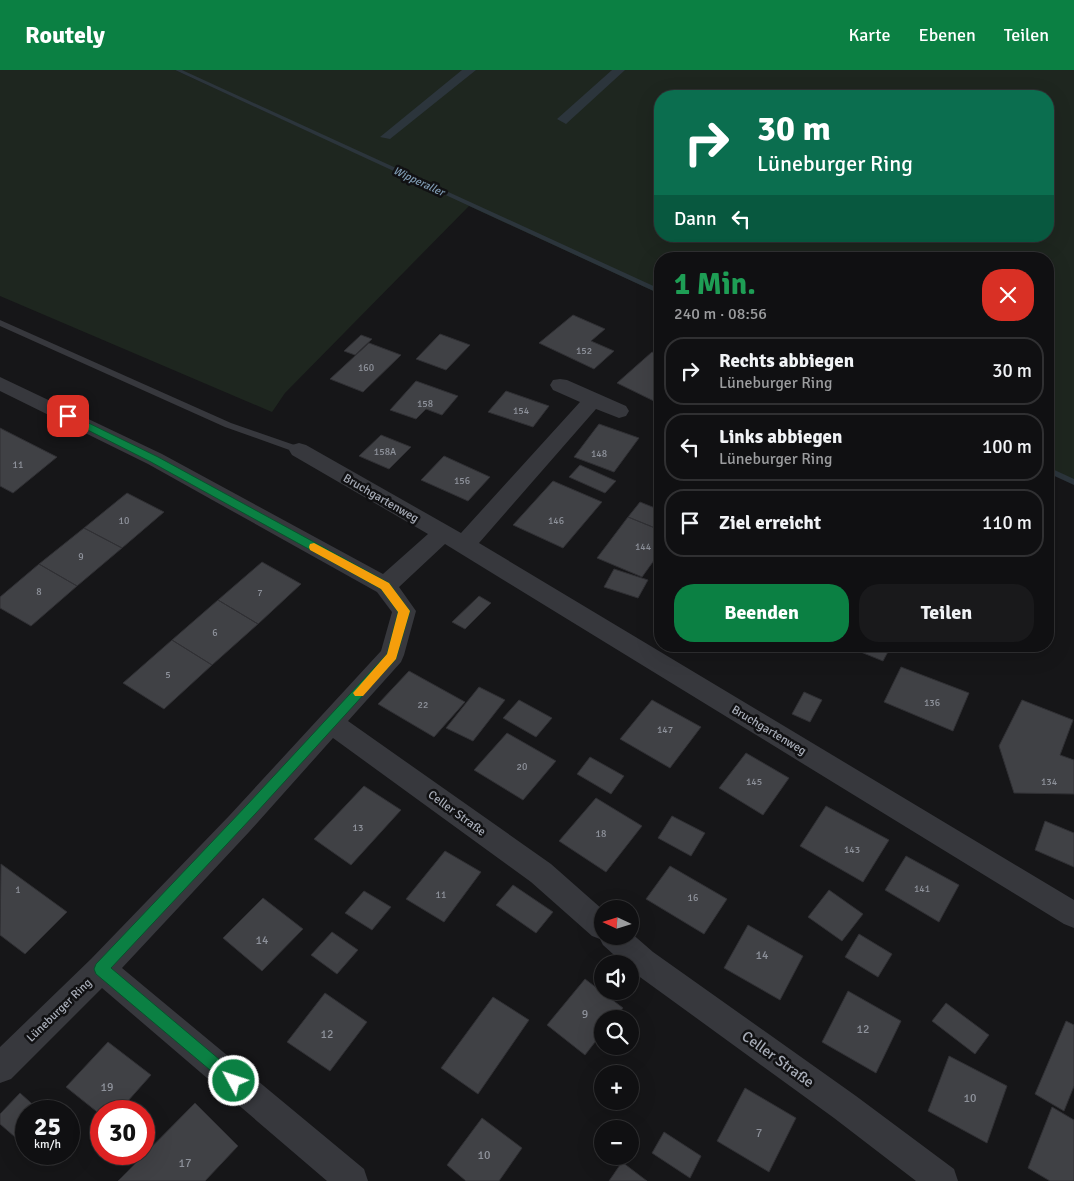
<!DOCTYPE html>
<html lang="de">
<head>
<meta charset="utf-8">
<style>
  :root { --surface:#101012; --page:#19191b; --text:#f1f3f6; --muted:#9c9d9f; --line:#303032; --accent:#0b8043 }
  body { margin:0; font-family:Signika,sans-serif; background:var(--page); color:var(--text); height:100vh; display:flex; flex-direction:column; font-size:19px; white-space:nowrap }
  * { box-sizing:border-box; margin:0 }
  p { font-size:16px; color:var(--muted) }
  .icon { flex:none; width:28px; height:28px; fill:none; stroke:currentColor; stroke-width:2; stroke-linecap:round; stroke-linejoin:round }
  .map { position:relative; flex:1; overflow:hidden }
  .drawer { position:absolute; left:654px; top:182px; width:400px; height:400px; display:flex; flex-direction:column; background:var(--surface); border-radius:20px; box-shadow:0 5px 20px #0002,0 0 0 1px var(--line) }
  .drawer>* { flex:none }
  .top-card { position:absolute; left:654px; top:20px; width:400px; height:152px; border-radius:20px; box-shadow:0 5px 20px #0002,0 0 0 1px var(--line); background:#0b6e4f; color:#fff; overflow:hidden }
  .needle { width:32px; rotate:274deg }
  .tools { position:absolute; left:594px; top:830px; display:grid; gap:10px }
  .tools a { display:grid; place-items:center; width:45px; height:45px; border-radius:50%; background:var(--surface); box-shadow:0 5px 20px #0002,0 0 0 1px var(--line); font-size:25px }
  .speed { position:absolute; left:15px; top:1030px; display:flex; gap:10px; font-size:25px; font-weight:700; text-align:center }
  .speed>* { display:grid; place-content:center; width:65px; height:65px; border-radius:50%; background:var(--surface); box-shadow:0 5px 20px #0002,0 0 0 1px var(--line); line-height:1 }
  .speed small { font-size:12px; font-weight:400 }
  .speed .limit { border:8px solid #d22; background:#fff; color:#111 }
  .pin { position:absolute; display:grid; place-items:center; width:42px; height:42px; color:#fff; margin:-21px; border-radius:10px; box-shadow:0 2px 8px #0006 }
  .me { position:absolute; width:55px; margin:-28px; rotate:310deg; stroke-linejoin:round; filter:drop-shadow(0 0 4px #0008) }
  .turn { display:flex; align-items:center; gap:18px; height:105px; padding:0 20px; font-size:22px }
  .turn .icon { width:65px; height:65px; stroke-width:2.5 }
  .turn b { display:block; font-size:35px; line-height:42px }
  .then { display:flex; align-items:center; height:48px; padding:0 20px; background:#0003; gap:10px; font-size:19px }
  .round { display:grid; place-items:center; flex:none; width:52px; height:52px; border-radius:20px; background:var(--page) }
  .head { display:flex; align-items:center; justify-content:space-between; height:85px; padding:0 20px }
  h1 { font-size:30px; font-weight:800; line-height:38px; color:#1e9e55 }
  .button { display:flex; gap:10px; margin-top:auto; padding:10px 20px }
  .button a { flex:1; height:58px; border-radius:20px; background:var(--accent); color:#fff; font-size:20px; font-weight:800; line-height:58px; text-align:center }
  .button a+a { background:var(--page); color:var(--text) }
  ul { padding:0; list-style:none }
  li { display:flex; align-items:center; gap:15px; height:68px; margin:0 10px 8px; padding:0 10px; border:2px solid var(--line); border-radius:20px }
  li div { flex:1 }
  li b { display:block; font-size:19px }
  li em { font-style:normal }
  header { display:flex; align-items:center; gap:30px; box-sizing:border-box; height:70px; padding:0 25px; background:var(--accent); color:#fff }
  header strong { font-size:24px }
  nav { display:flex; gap:28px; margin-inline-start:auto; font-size:18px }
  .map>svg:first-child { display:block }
</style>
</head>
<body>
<header>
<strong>Routely</strong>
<nav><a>Karte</a><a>Ebenen</a><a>Teilen</a></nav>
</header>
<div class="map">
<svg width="1074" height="1111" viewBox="0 0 1074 1111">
  <rect width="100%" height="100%" fill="#161618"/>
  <path fill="#1e261f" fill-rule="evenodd" d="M 0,0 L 175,0 L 312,63 L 181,0 L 1074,0 L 1074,414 L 1048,402 L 1048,189 L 660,189 L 660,224 L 469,136 L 285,323 L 272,342 L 0,226 ZM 660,26 L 1048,26 L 1048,166 L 660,166 Z"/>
  <path fill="#2c353c" d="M 462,0 L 476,0 L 390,69 L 380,67 Z
    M 612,0 L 625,0 L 566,54 L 557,49 Z"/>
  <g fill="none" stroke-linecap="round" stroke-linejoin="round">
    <path fill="#2c353c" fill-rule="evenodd" d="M 175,0 L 182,0 L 660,219 L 660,224 Z
      M 1048,397 L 1074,409 L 1074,415 L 1048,403 Z"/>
  </g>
  <path fill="#404145" stroke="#303034" d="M 573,245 L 605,259 L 591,271 L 614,281 L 594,299 L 539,273 Z
    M 440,264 L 470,275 L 446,300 L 416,289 Z
    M 361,265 L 372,269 L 355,285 L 344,281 Z
    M 369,273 L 401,285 L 363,322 L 330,309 Z
    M 652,282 L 660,286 L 660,334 L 617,313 Z
    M 416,311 L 458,326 L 442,345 L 426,339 L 416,349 L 390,340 Z
    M 506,321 L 549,336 L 533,357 L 488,342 Z
    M 599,354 L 639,368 L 614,402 L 574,387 Z
    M 0,358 L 57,387 L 13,423 L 0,416 Z
    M 381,365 L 411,377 L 389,399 L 359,386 Z
    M 444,386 L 490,407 L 468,431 L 421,410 Z
    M 580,395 L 616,411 L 605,423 L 569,407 Z
    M 553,411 L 602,432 L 563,478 L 513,455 Z
    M 127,423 L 164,442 L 122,478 L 84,458 Z
    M 640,432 L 660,440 L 660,460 L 628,447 Z
    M 628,447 L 660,460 L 660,482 L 642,507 L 597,488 Z
    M 84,458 L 122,478 L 77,516 L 39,494 Z
    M 262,492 L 301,514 L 258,554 L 218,530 Z
    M 39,494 L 77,516 L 31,556 L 0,538 L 0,527 Z
    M 614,499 L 648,510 L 638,528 L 604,517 Z
    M 479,526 L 491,533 L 465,559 L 452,552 Z
    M 218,530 L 258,554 L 212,595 L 172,570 Z
    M 172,570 L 212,595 L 164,639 L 123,613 Z
    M 846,576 L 891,576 L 883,591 Z
    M 901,597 L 969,623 L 953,661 L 884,632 Z
    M 409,601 L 465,632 L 434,667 L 378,634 Z
    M 479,617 L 505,630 L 473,671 L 446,658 Z
    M 804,622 L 822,630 L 810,652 L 792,644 Z
    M 519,630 L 552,648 L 536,667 L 503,648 Z
    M 652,630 L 701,657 L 670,698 L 620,669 Z
    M 1022,630 L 1073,650 L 1060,685 L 1074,690 L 1074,724 L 1014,723 L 999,676 Z
    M 507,663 L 556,691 L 523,730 L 474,700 Z
    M 746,683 L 789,708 L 763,745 L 719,718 Z
    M 590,687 L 624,706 L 611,724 L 577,704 Z
    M 364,716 L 401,740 L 351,795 L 314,769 Z
    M 596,728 L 642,756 L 606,802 L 559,771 Z
    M 826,736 L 889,770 L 863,812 L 800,776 Z
    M 672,746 L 705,763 L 691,786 L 658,768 Z
    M 1045,751 L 1074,763 L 1074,797 L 1035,780 Z
    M 445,781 L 481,802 L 444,852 L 406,829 Z
    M 906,786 L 959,815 L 939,852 L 885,820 Z
    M 1,794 L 67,842 L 25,884 L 0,865 Z
    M 670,796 L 727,829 L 704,864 L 646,829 Z
    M 513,815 L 553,842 L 536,863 L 496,835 Z
    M 829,820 L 863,844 L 842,871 L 808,847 Z
    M 364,821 L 391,837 L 372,860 L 345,843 Z
    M 263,828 L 303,859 L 262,901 L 223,868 Z
    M 748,855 L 803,886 L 780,930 L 724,898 Z
    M 332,862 L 358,880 L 337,904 L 311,885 Z
    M 859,864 L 892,884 L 878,907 L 845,887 Z
    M 585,909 L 623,938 L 614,949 L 602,949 L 602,963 L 585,985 L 547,955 Z
    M 848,921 L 901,951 L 876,1003 L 822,972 Z
    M 325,923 L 367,952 L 330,1001 L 287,972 Z
    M 493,927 L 529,950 L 478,1024 L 441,998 Z
    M 946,933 L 989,965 L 975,984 L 932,951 Z
    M 1066,951 L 1074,955 L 1074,1016 L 1064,1041 L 1035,1024 Z
    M 108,972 L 151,1005 L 119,1041 L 101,1041 L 101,1045 L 66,1017 Z
    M 949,986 L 1007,1016 L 987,1073 L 928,1041 Z
    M 745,1018 L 796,1048 L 769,1102 L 717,1071 Z
    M 20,1023 L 40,1041 L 26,1041 L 26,1070 L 23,1074 L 0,1054 L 0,1044 Z
    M 195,1033 L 238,1076 L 205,1111 L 118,1111 Z
    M 1052,1037 L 1074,1050 L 1074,1111 L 1050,1111 L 1028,1098 Z
    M 482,1048 L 522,1078 L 499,1111 L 466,1111 L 447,1095 Z
    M 664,1062 L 701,1086 L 690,1108 L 652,1083 Z
    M 622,1092 L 647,1111 L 609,1111 Z"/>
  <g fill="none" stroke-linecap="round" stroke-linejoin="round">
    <path fill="#37383d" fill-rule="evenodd" d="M 0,250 L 231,353 L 303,378 L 304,380 L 299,383 L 295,382 L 225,357 L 0,256 Z"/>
    <path fill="#37383d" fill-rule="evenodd" d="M 0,307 L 162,384 L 383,504 L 428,464 L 292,385 L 289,380 L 292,375 L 299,373 L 306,375 L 461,463 L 580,332 L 553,320 L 550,315 L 553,310 L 560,309 L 567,310 L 626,336 L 629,341 L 626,346 L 619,348 L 596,339 L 479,473 L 1074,830 L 1074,858 L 1064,854 L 445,474 L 399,517 L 416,541 L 404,585 L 401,592 L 348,651 L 551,794 L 602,839 L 602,866 L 630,866 L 630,862 L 653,882 L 856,1026 L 954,1099 L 958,1111 L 916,1111 L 834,1048 L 633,902 L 630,899 L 630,894 L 624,894 L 603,875 L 600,869 L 592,866 L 531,812 L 333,668 L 249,762 L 122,898 L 364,1099 L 368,1111 L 327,1111 L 102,918 L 11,1009 L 0,1013 L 0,977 L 91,889 L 229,746 L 381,581 L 392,542 L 377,522 L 148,394 L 0,321 Z"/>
  </g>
  <path fill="#0b8043" stroke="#07532c" d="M 68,343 L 158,387 L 389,513 L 410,541 L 396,589 L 256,743 L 111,898 L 239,1006 L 242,1011 L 239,1016 L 234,1019 L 229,1016 L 96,904 L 94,899 L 96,894 L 247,735 L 387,584 L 398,542 L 381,519 L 151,392 L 64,348 L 63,346 Z"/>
  <path fill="#f59e0b" d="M 314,473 L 389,513 L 410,541 L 396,589 L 363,626 L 355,626 L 353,623 L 387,584 L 398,542 L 381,519 L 310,480 L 309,477 L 310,474 Z"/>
  <g text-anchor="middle" stroke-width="5" stroke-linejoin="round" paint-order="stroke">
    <g font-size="10" fill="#8e929b">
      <text x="584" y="284">152</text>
      <text x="366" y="301">160</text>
      <text x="425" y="337">158</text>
      <text x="521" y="344">154</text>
      <text x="385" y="385">158A</text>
      <text x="599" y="387">148</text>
      <text x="18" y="398">11</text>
      <text x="462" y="414">156</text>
      <text x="124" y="454">10</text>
      <text x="556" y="454">146</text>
      <text x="643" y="480">144</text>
      <text x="81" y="490">9</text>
      <text x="39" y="525">8</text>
      <text x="260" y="526">7</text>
      <text x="215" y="566">6</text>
      <text x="168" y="608">5</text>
      <text x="932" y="636">136</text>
      <text x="423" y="638">22</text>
      <text x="665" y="663">147</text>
      <text x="522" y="700">20</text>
      <text x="754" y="715">145</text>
      <text x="1049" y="715">134</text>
      <text x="358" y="761">13</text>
      <text x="601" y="767">18</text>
      <text x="852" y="783">143</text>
      <text x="922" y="822">141</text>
      <text x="18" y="823">1</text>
      <text x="441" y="828">11</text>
      <text x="693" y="831">16</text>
    </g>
    <g font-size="11" font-style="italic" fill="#7f9bb3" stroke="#111113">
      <text transform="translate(419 111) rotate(25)" y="4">Wipperaller</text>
    </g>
    <g font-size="12" fill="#a8adb8" stroke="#111113">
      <text transform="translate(381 428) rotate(30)" y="4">Bruchgartenweg</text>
      <text transform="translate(769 660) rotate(31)" y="4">Bruchgartenweg</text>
      <text transform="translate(457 743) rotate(36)" y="4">Celler Straße</text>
      <text transform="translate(59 940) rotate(-44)" y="4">Lüneburger Ring</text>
    </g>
    <g font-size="12" fill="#8e929b">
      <text x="262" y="874">14</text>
      <text x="762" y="889">14</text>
      <text x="585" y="948">9</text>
      <text x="863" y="963">12</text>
      <text x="327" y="968">12</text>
      <text x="107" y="1021">19</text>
      <text x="970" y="1032">10</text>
      <text x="759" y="1067">7</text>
      <text x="484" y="1089">10</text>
      <text x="185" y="1097">17</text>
    </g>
    <g font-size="15" fill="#a8adb8" stroke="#111113">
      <text transform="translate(778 989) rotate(36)" y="5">Celler Straße</text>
    </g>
  </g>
</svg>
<div class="tools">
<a><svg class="needle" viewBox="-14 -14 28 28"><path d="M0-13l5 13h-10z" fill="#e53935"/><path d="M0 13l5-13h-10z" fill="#9c9d9f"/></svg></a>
<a><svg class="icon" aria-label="sound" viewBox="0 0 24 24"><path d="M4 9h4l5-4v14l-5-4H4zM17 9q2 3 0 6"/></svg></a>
<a><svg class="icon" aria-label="search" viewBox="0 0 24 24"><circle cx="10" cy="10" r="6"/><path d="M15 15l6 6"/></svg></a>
<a>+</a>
<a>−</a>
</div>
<div class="speed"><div>25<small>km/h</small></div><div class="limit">30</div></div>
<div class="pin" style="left:68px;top:346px;background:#d93025"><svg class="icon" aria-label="arrive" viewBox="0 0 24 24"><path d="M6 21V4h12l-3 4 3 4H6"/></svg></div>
<svg class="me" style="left:234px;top:1011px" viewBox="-20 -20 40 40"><circle r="17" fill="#0b8043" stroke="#fff" stroke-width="3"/><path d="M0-11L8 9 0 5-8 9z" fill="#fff"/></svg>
<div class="top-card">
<div class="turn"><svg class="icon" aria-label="right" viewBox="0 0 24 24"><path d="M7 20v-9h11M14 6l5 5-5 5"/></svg><div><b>30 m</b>Lüneburger Ring</div></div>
<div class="then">Dann<svg class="icon" aria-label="left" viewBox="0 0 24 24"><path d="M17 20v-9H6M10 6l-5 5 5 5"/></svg></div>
</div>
<section class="drawer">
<div class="head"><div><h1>1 Min.</h1><p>240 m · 08:56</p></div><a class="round" style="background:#d93025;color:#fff"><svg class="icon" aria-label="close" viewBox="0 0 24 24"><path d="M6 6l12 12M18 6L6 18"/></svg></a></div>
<ul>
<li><svg class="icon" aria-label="right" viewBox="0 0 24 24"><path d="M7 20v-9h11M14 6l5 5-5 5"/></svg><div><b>Rechts abbiegen</b><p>Lüneburger Ring</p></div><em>30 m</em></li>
<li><svg class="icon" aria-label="left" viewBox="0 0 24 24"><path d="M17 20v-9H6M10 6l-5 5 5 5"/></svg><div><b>Links abbiegen</b><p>Lüneburger Ring</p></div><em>100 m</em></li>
<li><svg class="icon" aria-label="arrive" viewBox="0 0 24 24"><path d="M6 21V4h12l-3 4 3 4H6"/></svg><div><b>Ziel erreicht</b></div><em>110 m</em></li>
</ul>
<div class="button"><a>Beenden</a><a>Teilen</a></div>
</section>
</div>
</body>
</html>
